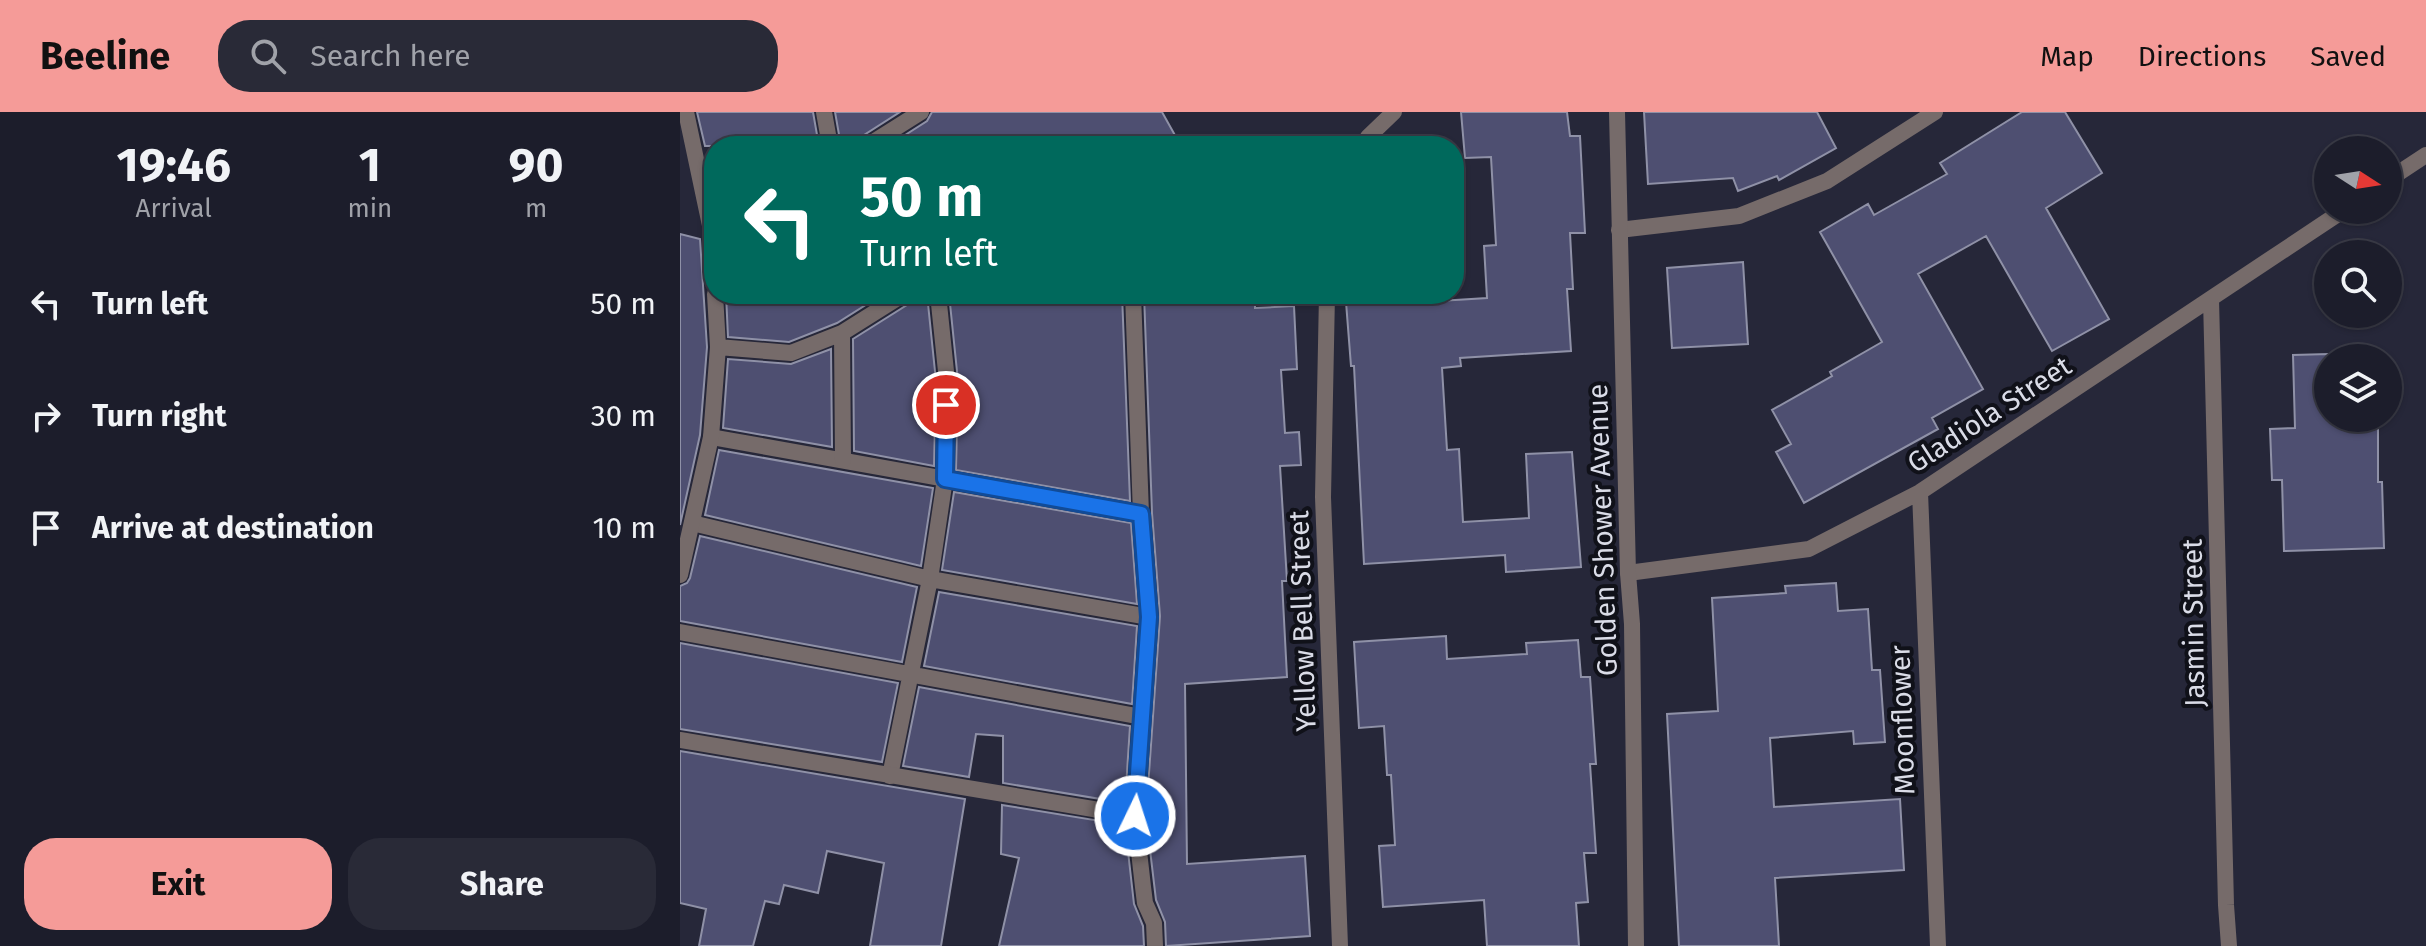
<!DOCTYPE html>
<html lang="en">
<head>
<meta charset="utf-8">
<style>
  :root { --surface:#1c1d2b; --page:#292a37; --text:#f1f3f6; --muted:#a0a2a9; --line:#3a3b47; --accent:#f59b98 }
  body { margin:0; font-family:"Fira Sans",sans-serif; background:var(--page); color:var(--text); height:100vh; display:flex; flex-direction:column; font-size:30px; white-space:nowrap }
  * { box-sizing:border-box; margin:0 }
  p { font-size:26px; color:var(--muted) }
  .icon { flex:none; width:44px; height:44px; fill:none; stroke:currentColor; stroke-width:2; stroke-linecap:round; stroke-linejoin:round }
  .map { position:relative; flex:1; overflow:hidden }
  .details { display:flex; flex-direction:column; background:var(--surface); width:680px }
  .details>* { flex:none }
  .hud { position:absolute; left:24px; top:24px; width:760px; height:168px; border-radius:32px; box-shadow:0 2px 6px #0004,0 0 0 2px var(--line); background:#00695c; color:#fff; overflow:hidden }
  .needle { width:52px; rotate:102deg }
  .fabs { position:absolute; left:1634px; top:24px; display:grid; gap:16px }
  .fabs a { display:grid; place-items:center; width:88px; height:88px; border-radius:50%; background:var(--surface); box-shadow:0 2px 6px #0004,0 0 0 2px var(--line); font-size:40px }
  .pin { position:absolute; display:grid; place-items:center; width:68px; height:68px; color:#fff; margin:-34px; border:4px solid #fff; border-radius:50%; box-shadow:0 2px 8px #0007 }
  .me { position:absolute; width:88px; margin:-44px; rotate:4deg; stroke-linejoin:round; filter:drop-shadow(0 0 6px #0008) }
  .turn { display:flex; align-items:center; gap:28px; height:168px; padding:0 24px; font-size:36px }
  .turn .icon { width:104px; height:104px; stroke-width:2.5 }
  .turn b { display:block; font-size:56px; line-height:68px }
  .eta { display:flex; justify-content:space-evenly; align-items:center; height:136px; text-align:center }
  .eta b { font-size:48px; font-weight:700; line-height:56px }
  .cta { display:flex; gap:16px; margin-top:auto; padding:16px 24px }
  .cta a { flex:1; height:92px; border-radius:32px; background:var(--accent); color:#111; font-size:32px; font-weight:700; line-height:92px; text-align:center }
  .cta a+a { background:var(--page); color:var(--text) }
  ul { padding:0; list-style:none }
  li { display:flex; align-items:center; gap:24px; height:112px; padding:0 24px }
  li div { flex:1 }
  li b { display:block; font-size:30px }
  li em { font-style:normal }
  header { display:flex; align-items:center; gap:48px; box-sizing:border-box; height:112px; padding:0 40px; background:var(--accent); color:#111 }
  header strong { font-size:38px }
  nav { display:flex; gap:44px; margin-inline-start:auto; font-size:28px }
  .search { width:560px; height:72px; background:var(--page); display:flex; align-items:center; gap:20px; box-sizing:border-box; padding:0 28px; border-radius:32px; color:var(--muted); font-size:30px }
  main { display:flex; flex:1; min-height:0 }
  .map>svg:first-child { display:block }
</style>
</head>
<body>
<header>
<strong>Beeline</strong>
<div class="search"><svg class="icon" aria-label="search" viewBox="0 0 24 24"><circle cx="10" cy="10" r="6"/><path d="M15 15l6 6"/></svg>Search here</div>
<nav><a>Map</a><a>Directions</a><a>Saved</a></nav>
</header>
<main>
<section class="details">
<div class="eta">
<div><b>19:46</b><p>Arrival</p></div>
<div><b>1</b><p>min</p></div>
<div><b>90</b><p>m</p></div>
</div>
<ul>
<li><svg class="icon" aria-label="left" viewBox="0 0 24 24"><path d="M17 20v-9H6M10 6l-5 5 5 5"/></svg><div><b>Turn left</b></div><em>50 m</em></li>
<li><svg class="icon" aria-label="right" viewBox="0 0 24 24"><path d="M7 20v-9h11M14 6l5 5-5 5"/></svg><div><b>Turn right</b></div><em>30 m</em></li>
<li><svg class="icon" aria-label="arrive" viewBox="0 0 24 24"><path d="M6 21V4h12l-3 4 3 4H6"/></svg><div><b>Arrive at destination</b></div><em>10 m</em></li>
</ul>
<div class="cta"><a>Exit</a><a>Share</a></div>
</section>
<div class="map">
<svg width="1746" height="834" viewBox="0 0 1746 834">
  <rect width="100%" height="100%" fill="#262739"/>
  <path fill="#4e4f71" stroke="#8f91a7" stroke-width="2" d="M 17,0 L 133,0 L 139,34 L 25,34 Z
    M 155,0 L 220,0 L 181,25 L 176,34 L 161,34 Z
    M 252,0 L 482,0 L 501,34 L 208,34 L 247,9 Z
    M 781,0 L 887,0 L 890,24 L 900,24 L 905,121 L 890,121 L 893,177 L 887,177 L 891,239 L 780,246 L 781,254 L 762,256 L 767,338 L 779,337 L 783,410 L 849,406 L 846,342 L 892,340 L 901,455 L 826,460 L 825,443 L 684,452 L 674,254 L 671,254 L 666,190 L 673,190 L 672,186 L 734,182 L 742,182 L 743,190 L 807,186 L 804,134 L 816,133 L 811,45 L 785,46 Z
    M 964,0 L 1137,0 L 1156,36 L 1099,68 L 1097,64 L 1058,79 L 1053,66 L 968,72 Z
    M 1342,0 L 1385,0 L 1422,61 L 1366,96 L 1429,207 L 1372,239 L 1306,124 L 1238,162 L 1303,277 L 1252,306 L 1258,317 L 1124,391 L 1096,340 L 1111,332 L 1092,298 L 1152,264 L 1150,260 L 1202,230 L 1140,120 L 1188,92 L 1194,103 L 1267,62 L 1260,51 Z
    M 0,122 L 20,127 L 27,235 L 20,323 L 0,413 Z
    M 1063,150 L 1068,232 L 992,236 L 987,156 Z
    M 46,182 L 203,182 L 157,211 L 109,230 L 48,225 Z
    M 235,182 L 247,182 L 256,269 L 254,354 L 174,339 L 173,227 L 230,191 Z
    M 269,182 L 442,182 L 450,389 L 276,358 L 278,269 Z
    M 464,182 L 575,182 L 575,196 L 614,194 L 617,257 L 601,258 L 605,321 L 619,320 L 621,353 L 600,354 L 607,469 L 602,469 L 607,565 L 505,572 L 507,752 L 625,744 L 630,824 L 486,834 L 485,810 L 476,788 L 466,704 L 480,504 L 472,401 Z
    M 151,237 L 152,335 L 43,316 L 48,247 L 111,252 Z
    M 1648,242 L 1648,306 L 1698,306 L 1698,370 L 1702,370 L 1704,436 L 1604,439 L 1602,368 L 1592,368 L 1590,317 L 1615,316 L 1613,243 Z
    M 39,338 L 253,376 L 241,454 L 25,403 Z
    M 274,380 L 451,411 L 457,492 L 262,458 Z
    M 20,424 L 237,475 L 222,550 L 0,509 L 0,474 L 7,471 L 10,466 Z
    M 1156,471 L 1158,499 L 1188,497 L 1192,558 L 1200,558 L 1205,630 L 1174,632 L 1173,619 L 1090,626 L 1094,695 L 1220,687 L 1224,758 L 1095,766 L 1099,834 L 999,834 L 987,602 L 1038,599 L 1032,486 L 1106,481 L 1105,474 Z
    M 259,480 L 457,514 L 452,592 L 244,554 Z
    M 766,524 L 767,547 L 847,542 L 846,531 L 898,528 L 901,565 L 910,565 L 916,652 L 910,652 L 916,741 L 904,741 L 908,790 L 896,791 L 899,834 L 807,834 L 804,788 L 703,795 L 699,734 L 715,733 L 711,663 L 707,663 L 704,614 L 679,616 L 674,530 Z
    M 0,531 L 218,571 L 202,650 L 0,617 Z
    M 239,575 L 450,614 L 445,691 L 323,671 L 323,624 L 296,622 L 289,665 L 223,654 Z
    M 0,639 L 285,687 L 261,834 L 190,834 L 204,751 L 147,739 L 138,781 L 104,773 L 99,792 L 85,789 L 73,834 L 19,834 L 26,797 L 0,791 Z
    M 322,693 L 445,713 L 454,792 L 463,814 L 464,834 L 319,834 L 339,746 L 321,742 Z"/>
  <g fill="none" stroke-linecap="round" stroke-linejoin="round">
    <path stroke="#766b6a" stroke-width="16" d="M 31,325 L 461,402
      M 12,411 L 250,467 L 469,505
      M 0,520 L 462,605
      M 210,664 L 250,467 L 265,367 L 267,269 L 258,182"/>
    <path stroke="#766b6a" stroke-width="16" d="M 6,0 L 31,118 L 34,171
      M 144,0 L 150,34
      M 187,34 L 241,0
      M 684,34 L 688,25 L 714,0
      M 1708,68 L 1746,43
      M 939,118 L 1059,104 L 1147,69 L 1255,0
      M 453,182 L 461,402 L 469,505 L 455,704 L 463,775 L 465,791 L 474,811 L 475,834
      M 647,182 L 643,385 L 660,834
      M 1531,187 L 1546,793 L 1549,834
      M 162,221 L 163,348
      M 38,235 L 111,241 L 162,221 L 224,182
      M 1240,380 L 1258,834
      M 948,461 L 1129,437 L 1240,380 L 1664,98
      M 0,463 L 31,325 L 38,235 L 35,182
      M 0,628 L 455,704"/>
    <path stroke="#766b6a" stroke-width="16" d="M 937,0 L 948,461 L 952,512 L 956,834"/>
  </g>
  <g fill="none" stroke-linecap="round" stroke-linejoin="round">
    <g stroke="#114b97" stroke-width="20">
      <path id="route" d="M 266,293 L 265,367 L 461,402 L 469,505 L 455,704"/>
    </g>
    <use href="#route" stroke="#1a73e8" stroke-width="14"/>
  </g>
  <g text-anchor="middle" stroke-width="8" stroke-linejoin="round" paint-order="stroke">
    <g font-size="28" fill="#dadce7" stroke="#101119">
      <text transform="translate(1309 302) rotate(-33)" y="10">Gladiola Street</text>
      <text transform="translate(922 418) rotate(-92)" y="10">Golden Shower Avenue</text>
      <text transform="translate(622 509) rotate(-92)" y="10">Yellow Bell Street</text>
      <text transform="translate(1513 511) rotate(-91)" y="10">Jasmin Street</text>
      <text transform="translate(1222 608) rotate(-92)" y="10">Moonflower</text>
    </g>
  </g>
</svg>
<div class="fabs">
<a><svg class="needle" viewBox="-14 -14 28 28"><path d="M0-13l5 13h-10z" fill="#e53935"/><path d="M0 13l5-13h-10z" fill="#a0a2a9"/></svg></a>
<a><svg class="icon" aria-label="search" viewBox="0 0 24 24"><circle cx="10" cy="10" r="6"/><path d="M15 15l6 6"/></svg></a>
<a><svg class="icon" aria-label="layers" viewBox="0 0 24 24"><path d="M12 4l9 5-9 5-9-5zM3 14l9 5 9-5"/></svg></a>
</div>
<div class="pin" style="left:266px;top:293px;background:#d93025"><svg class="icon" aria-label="arrive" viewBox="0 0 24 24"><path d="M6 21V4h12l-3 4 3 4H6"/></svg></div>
<svg class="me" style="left:455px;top:704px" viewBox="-20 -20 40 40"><circle r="17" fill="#1a73e8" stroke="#fff" stroke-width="3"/><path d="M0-11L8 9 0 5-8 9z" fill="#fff"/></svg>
<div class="hud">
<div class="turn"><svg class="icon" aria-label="left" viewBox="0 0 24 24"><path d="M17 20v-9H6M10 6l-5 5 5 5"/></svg><div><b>50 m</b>Turn left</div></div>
</div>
</div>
</main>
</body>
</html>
